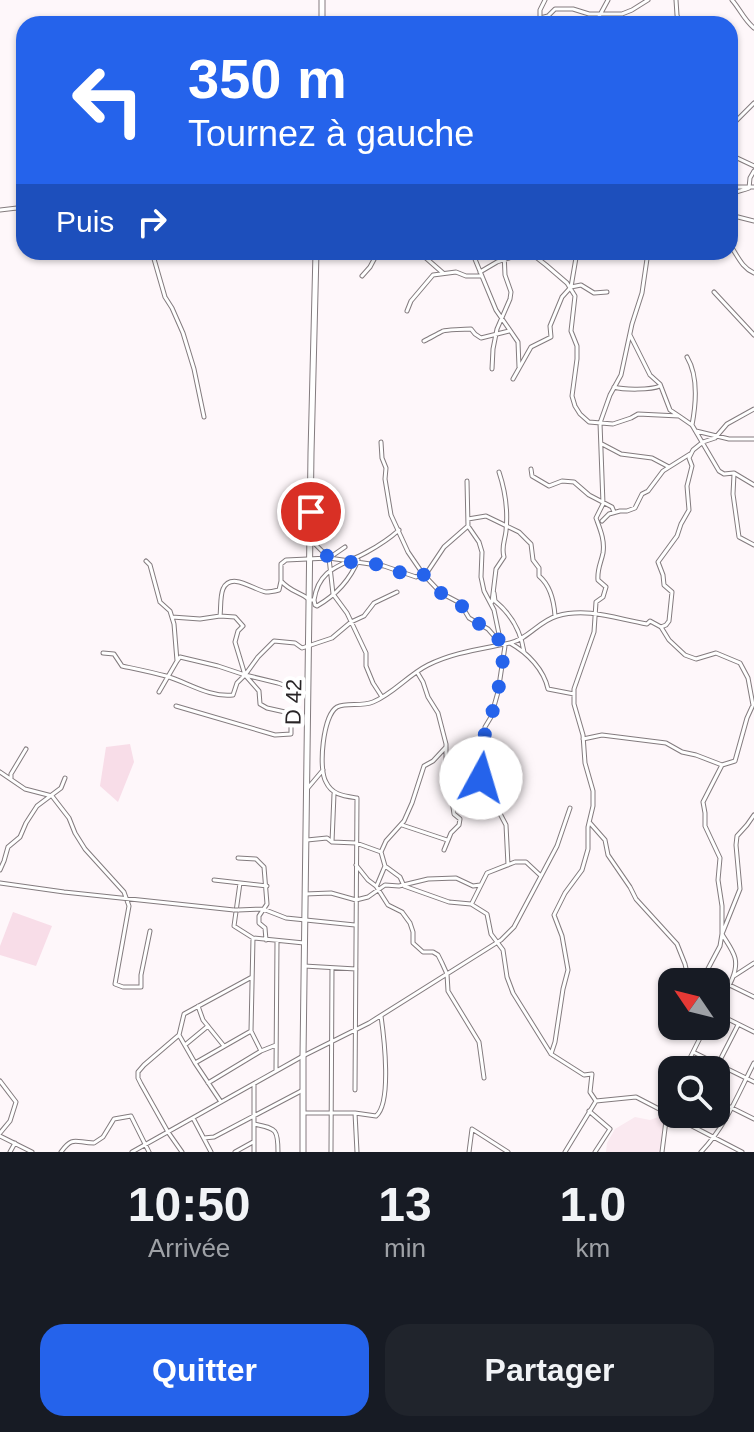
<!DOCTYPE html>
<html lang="fr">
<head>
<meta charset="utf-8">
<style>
  :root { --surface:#171b24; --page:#20242c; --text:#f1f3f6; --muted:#9ea1a6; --accent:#2563eb }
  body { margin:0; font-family:Arial,sans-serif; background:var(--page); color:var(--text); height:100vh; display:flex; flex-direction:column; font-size:30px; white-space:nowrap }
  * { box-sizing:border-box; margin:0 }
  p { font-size:26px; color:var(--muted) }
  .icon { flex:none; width:44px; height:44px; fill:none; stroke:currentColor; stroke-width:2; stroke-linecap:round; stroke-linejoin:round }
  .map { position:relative; height:1152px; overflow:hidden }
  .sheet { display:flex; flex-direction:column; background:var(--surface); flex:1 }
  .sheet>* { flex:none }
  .top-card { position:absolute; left:16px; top:16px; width:722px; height:244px; border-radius:24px; box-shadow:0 2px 6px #0004; background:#2563eb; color:#fff; overflow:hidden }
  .needle { width:52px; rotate:305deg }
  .fabs { position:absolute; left:658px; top:968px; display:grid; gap:16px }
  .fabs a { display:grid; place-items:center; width:72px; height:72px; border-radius:16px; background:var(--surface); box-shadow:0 2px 6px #0004; font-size:40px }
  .pin { position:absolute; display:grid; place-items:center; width:68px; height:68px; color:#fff; margin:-34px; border:4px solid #fff; border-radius:50%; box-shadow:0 2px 8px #0007 }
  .me { position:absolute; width:88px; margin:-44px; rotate:6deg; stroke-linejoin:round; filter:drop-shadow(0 0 6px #0008) }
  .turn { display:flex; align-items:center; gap:28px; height:168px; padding:0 40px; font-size:36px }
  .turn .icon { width:104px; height:104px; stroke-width:2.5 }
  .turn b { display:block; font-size:56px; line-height:68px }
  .then { display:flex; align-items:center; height:76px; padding:0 40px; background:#0003; gap:16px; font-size:30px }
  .eta { display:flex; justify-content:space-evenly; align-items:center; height:136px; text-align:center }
  .eta b { font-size:48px; font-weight:800; line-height:56px }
  .button { display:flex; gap:16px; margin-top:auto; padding:16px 40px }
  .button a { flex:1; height:92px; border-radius:24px; background:var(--accent); color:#fff; font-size:32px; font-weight:800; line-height:92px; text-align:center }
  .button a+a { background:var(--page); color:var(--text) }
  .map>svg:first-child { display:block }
</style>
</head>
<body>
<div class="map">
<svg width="754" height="1152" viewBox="0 0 754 1152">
  <rect width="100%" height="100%" fill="#fef7fa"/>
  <path fill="#fae9f0" d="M 664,1115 L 660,1152 L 606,1152 L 607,1143 L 615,1129 L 635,1117 L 650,1120 Z"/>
  <path fill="#f8dde8" d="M 130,744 L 134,762 L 118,802 L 100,786 L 106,747 Z
    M 13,912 L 52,926 L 36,966 L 0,955 L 0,946 Z"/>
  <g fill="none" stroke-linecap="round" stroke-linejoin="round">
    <g stroke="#837b7e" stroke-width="5">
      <path id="minor" d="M 676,0 L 677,15 L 680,24
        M 732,0 C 740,9 744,20 754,28
        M 540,18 L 540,10 L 545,0
        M 532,24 L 540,18 L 548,16 L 555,9 L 573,9 L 589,14 L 622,14 L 632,10 L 648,0
        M 595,24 L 608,0
        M 730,127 L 754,103
        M 730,159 L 735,157 L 754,166
        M 730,187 L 754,187
        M 730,195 C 736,191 742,191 749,188 L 750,178 L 754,171
        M 0,210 L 17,208 L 24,211
        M 738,217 L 754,221
        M 730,245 C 738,256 741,267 754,273
        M 152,252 L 165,297 L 172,308 L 183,333 L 194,369 L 204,417
        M 419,252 L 443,273
        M 472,252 L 496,310 L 518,342 L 519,367
        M 522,252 L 532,254 L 546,265 L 567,283 L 575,296 L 571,331 L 577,346 L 577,359 L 572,396 L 575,406 L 580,414 L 589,422 L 613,424 L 631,418 L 638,414 L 679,416 L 692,425 L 719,471 L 724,474 L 734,473 L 754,485
        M 480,272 L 497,262 L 524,253
        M 362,276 L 370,267 L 378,252
        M 571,287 L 581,285 L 594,293 L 607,292
        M 714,292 L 754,335
        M 407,311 L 411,301 L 433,275 L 456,272 L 466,276 L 482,276
        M 630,335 L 650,375 L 660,384 L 670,410 L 679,416
        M 424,341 C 430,338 437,334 443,331 C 446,330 466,329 471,329 L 475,334 L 481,338 L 509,331
        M 687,357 C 699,377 696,404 692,425
        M 492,369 L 493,349 L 497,329 L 510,299 L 511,292 L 505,275 L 504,252
        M 513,379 L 531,347 L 551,337 L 550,326 L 562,297 L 571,287 L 577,252
        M 614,387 C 624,390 651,390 660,386
        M 696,431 L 729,439 L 754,439
        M 381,442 L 382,458 L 386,468 L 385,479 L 391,515 L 408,552 L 423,574 L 441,593 L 460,603 L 469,618 L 488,629 L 495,637 L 499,639
        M 602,444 L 621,454 L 652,458 L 669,467
        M 531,469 L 532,476 L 549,486 L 562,481 L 574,482 L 589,495 L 612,507 L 614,512
        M 734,474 L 733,494 L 739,537 L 754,545
        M 468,519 L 486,516 L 519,532 L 531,544 L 533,560 L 539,568 L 539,576 C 551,586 554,601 555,616
        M 602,521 L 609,514 L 620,511 L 627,511 L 635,508 L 642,494 L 648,491 L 663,471 L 690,454
        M 311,540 L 329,558 L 384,566 L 416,577 L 428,571 L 444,547 L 468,526
        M 345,547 L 329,558 L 286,560 L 281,564 L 281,581 C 292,593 299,591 310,600 L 314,600 C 319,567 342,566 367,552 C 378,546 389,539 399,530
        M 329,558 L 333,594 L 347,613 L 366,653 L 366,666 L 373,683 L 382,697
        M 146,561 L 150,565 L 160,602 L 170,611 L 174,624 L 177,661 L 159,692
        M 494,593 L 495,601 C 511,614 521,632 524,652
        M 314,600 L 315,605 L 317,606 C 336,595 350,580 358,560
        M 492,602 L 496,569 L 504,557 C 501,547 505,541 506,531 C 508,512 505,490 499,472
        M 172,617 L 200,619 L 220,616
        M 661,627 L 666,625 L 669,621 L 672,592 L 664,585 L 663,575 L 658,562 L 677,536 L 681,524 L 689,510 L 687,486 L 692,466 L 689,458 L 693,450 L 703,442 L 715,438 L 727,424 L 754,409
        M 510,643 C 528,653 544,670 548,689 L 574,694
        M 103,653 L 114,654 L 122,666 C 136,669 151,672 166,676 C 187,682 210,698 233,695 L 237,683 L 245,675 L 259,691 L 260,704 L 267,708 L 285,712 L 291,723 L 291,734 L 275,735 L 176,706
        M 177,661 L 180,657 L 218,666 L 245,675 L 235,642 L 238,631 L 243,626 L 235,617 L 220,616 C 221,608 220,596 223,589 C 231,571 254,590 266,592 C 270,592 275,591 279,590 L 281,581
        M 417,672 L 423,682 L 428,697 L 438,713 L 446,744 L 446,761 L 454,814 L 460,819 L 459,825 L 451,833 L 444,850
        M 306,693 L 278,683 L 245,675 L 258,657 L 274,641 L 295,643 L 302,648 L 332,638 L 351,622 L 364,616 L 374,603 L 397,592
        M 583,739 L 602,735 L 666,743 L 682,752 L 696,755 L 722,765
        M 484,759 L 490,767 L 493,796 L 496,806 L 506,825 L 508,865
        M 0,772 L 25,789 L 52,796 L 69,818 L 75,833 L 85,849 L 124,892 L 129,906 L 115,984 L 123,987 L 141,987 L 141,975 L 150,931
        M 11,779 L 11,774 L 26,749
        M 307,789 L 323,770
        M 454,808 L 463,792 L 477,785 L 481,778 L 484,765 L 485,727 L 491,717 L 498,692 L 505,646 L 500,639 L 494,610 L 484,591 L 481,577 L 482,552 L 479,542 L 468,526 L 467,481
        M 590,823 L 605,840 L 608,855 L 630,887 L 636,899 L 677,944 L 685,964 L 689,982
        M 402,825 L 447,840
        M 307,840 L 327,838 L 332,842 L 356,843 L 381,852 L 385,866 L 400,877 L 404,886 L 449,902 L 471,904 L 487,914 L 491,934 L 503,950 L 507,977 L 513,993 L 551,1054 L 584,1075 L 592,1074 L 590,1092 L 596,1101
        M 332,842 L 334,794
        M 381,852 L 386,841 L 404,821 L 412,803 L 424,766 L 433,761 L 446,747
        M 238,858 L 256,859 L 264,867 L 267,904 L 259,916 L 259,923 L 265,928 L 266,940
        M 356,865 L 368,880 L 376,886 L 388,905 L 402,912 L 410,923 L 413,932 L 413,943 L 423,952 L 433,952 L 438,955 L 442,963 L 447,974 L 448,991 L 479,1042 L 484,1078
        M 0,870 L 4,861 L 8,847 L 20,837 L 26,823 L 37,806 L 61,788 L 65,778
        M 214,880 L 267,886
        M 0,883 L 64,892 L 234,910
        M 240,883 L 234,926 L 253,938 L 304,943
        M 377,885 L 385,866
        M 305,894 L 331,893 L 356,900 L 368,897 L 385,885 L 399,886 L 428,879 L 456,878 L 473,886 L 480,885
        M 472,903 L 487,873 L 515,862 L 526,862 L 541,876
        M 238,910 L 263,909 L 286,918 L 355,925
        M 304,966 L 356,969
        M 707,974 L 754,997
        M 734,976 L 754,963
        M 701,982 L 720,946 L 722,934 L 722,906 L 718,880 L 720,858 L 705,826 L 705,813 L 703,802 L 722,765 L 735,761 L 747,718 L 752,707
        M 198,1006 L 203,1020 L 224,1046
        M 716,1007 C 724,993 739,975 735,958 C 733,950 726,941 722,934 L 740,889 L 736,845 L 737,836 L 747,825 L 754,815
        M 716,1013 L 754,1032
        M 179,1035 L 195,1063
        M 185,1045 L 208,1026
        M 261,1051 L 276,1045
        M 693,1052 L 754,1082
        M 551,1054 L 555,1042 L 563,989 L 568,970 L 562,936 L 554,915 L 565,893 L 582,870 L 588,849 L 588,827 L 593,806 L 593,791 L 585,763 L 583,735 L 574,704 L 574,689 L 594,632 L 596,602 L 603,597 L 606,587 L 598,580 C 597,569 601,563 603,553 C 605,540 600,529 596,518 L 603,504 L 600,423 L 610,395 L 621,375 L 632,324 L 642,293 L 648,252
        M 718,1064 L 738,1025
        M 276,1070 L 277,942
        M 684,1070 L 706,1026
        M 0,1081 L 16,1102 L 10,1121 L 0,1133
        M 208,1083 L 261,1051 L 251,1031 L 253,938
        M 355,1090 L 357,798 C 344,796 332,795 326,782 C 318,769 323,715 337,707 C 347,702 361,707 373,702 C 393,694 408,675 428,665 C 454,652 482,649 510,643 C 528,639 539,621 557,616 C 587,607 617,619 647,624 L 650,621 L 661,627 L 669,640 L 685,655 L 696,659 L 716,653 L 740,663 L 748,678 L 753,705
        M 716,1100 L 754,1119
        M 221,1102 L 195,1063 L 251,1031
        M 589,1111 L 610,1129 L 595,1152
        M 304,1113 L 355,1113 L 376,1116 C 392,1103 384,1037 381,1016
        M 355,1113 L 357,1152
        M 193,1118 L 211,1152
        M 254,1124 C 275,1129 278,1127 278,1152
        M 0,1136 L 32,1152
        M 204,1138 L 214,1137 L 303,1090
        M 10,1152 L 15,1143
        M 61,1152 C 73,1135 76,1143 94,1143 L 103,1137 L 114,1119 L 131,1116 L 149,1152
        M 132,1152 L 303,1056 L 369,1023 L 501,940 L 514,927 L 557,846 L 570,808
        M 182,1152 L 168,1132 L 141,1084 L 138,1078 L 138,1072 L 144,1065 L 179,1035 L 184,1014 L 252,977
        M 235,1152 L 253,1142
        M 254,1152 L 254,1085
        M 331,1152 L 332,968
        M 469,1152 L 472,1129 L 508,1152
        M 565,1152 L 596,1101 L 636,1097 L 742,1152
        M 662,1152 L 668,1105 L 672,1092
        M 701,1152 C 726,1126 738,1094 754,1063"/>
    </g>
    <g stroke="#837b7e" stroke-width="7">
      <path id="tertiary" d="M 322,24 L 322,0
        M 303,1152 L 303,1056 L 311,453 L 316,252"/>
    </g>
    <use href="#minor" stroke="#fff" stroke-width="3"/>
    <use href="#tertiary" stroke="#fff" stroke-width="5"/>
    <g stroke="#837b7e" stroke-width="5" stroke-linecap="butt">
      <path id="minor-bridge" d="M 234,910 L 238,910"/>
    </g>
    <use href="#minor-bridge" stroke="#fff" stroke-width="3"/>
  </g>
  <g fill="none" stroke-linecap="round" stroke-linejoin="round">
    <path stroke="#2563eb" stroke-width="14" stroke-dasharray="0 25.2" d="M 311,512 L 311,540 C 317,545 323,554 330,558 C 336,562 370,563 381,565 C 395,568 409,581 423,574 L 441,593 L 460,603 L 469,618 L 488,629 L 505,646 L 498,692 L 491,717 L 485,727 L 484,765 L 481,778"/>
  </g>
  <g text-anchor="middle" stroke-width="8" stroke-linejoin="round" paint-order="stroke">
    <g font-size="22" fill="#282426" stroke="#fff">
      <text transform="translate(293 702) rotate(-89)" y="8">D 42</text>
    </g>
  </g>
</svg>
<div class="fabs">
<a><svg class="needle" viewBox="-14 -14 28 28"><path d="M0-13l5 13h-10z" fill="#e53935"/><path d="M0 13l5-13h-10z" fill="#9ea1a6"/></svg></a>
<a><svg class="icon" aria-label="search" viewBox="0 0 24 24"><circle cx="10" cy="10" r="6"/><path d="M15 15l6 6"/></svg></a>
</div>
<div class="pin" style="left:311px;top:512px;background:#d93025"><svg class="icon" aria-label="arrive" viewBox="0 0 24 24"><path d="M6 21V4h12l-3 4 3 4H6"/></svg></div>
<svg class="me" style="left:481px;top:778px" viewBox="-20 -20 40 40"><circle r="19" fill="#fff"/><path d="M0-13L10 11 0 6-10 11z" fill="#2563eb"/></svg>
<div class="top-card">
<div class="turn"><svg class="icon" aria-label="left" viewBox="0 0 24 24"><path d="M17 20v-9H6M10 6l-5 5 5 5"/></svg><div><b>350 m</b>Tournez à gauche</div></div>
<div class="then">Puis<svg class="icon" aria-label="right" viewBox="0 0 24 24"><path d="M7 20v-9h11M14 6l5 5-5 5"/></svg></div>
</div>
</div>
<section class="sheet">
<div class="eta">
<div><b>10:50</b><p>Arrivée</p></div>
<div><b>13</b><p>min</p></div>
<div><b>1.0</b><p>km</p></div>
</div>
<div class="button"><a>Quitter</a><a>Partager</a></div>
</section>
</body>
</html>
